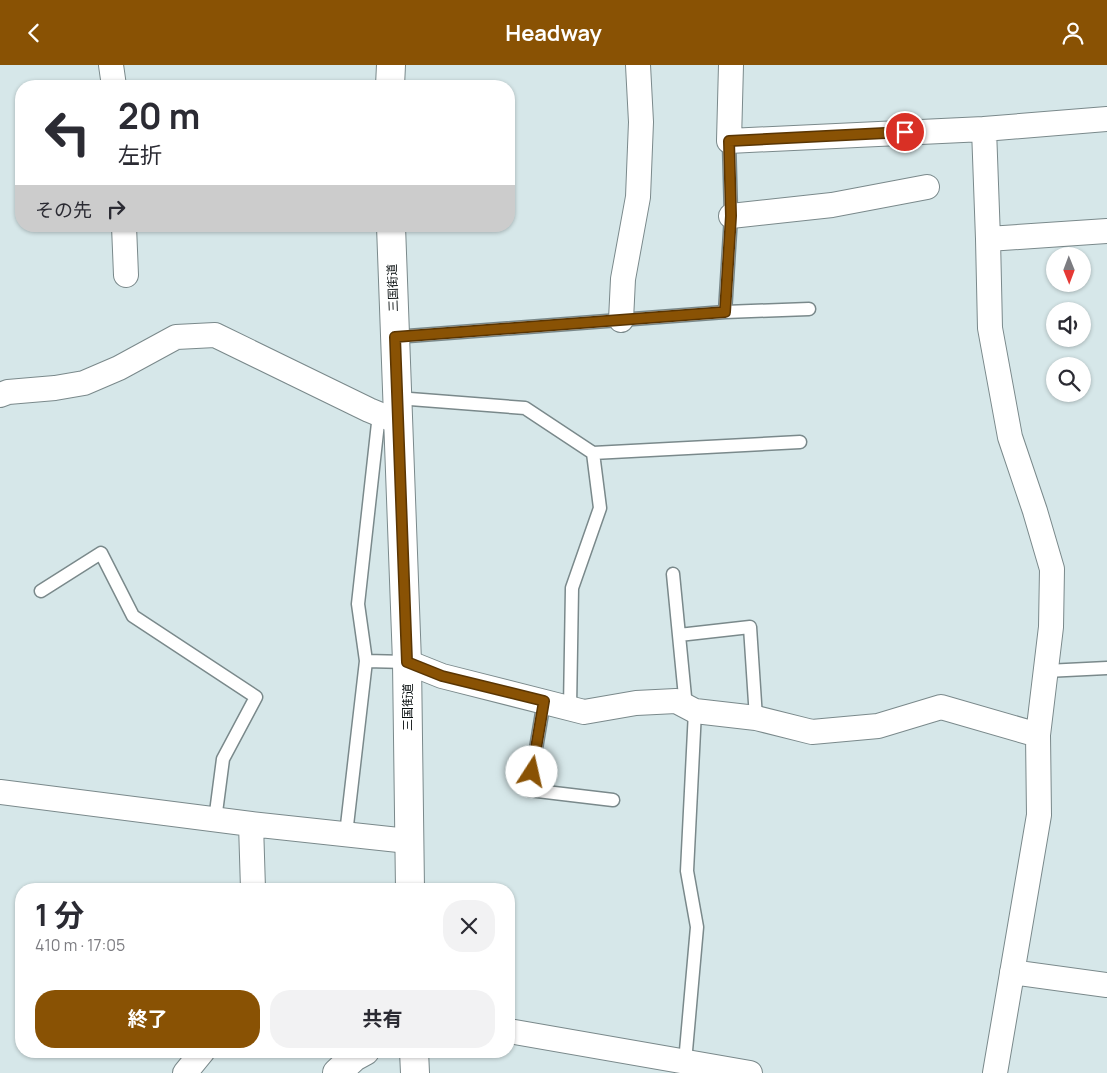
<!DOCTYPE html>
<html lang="ja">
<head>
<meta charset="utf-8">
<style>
  :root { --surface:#fff; --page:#f2f2f3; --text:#2b2b33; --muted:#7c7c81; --accent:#895204 }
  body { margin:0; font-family:Manrope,"Noto Sans JP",sans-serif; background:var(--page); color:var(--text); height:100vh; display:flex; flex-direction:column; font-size:19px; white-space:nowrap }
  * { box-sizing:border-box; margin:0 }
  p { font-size:16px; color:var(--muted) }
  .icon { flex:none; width:28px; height:28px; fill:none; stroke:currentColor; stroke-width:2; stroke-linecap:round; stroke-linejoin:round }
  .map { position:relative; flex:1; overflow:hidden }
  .details { position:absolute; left:15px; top:818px; width:500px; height:175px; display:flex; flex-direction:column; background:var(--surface); border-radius:20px; box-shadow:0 1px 4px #0004 }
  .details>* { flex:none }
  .guide { position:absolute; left:15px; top:15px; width:500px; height:152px; border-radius:20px; box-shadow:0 1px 4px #0004; background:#fff; color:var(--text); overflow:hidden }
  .needle { width:32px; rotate:179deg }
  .controls { position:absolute; left:1046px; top:182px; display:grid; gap:10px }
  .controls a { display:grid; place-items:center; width:45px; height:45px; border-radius:50%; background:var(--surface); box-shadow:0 1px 4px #0004; font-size:25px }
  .pin { position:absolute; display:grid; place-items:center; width:42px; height:42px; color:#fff; margin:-21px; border:2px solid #fff; border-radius:50%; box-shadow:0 1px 5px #0007 }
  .me { position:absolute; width:55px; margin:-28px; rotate:10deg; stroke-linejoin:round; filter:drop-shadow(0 0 4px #0008) }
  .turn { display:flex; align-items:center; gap:18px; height:105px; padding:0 20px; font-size:22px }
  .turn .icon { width:65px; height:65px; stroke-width:2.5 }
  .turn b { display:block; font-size:35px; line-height:42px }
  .then { display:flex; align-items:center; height:48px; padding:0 20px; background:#0003; gap:10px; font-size:19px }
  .round { display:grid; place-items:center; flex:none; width:52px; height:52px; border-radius:20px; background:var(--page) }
  .head { display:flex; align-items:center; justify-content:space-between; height:85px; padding:0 20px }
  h1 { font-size:30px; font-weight:700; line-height:38px }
  .cta { display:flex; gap:10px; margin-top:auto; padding:10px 20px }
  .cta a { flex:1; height:58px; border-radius:20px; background:var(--accent); color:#fff; font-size:20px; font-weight:700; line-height:58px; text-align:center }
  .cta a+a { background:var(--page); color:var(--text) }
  header { display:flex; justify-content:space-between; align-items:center; height:65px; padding:0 20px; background:var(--accent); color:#fff; font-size:22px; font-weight:700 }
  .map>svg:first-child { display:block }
</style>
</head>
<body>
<header><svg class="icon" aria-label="back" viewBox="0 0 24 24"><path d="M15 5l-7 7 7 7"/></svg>Headway<svg class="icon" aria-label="person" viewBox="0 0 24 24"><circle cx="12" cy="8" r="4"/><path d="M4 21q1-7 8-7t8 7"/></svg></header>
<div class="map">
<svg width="1107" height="1008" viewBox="0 0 1107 1008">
  <rect width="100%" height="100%" fill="#d6e7e9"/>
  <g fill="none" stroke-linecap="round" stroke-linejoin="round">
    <g stroke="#7a898b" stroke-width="15">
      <path id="lane" d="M 725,247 L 731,151 L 729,76
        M 395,272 L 725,247 L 809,244
        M 397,333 L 525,343 L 593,388 L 800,377
        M 673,509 L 686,642
        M 41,526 L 101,488 L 133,551 L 256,632 L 223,694 L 215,755
        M 679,570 L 750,562 L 756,653
        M 366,596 L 407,597
        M 1046,606 L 1107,603
        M 544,636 L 529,725 L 613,735
        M 570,643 L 572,523 L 600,443 L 593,388
        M 346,769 L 366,596 L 358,539 L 379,349
        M 685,997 L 697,862 L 687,806 L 695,646"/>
    </g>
    <g stroke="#7a898b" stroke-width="26">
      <path id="street" d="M 111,0 L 114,21
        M 731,0 L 729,76 L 984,64 L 988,174 L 1107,166
        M 984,64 L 1107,54
        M 731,151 L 832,140 L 927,122
        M 124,161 L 126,210
        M 988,174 L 990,263 L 1010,372 L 1035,446 L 1052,504 L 1051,562 L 1038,670 L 1039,750 L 995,1008
        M 621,255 L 623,214 L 638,132 L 641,57 L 638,0
        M 0,330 L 8,327 L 55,323 L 84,318 L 119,303 L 176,272 L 215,270 L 369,345 L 398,357
        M 407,597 L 442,611 L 584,647 L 636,638 L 676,636 L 695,646 L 756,653 L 812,667 L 878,661 L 941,642 L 1038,670
        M 0,727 L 251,759 L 408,776
        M 251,759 L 253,824
        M 1012,907 L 1107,920
        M 509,966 L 750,1008
        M 185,1008 L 203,986"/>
    </g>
    <g stroke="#7a898b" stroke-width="30">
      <path id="secondary" d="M 337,1008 L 354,992 L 365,986"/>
    </g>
    <g stroke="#7a898b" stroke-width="30">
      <path id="primary" d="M 390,21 L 391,0
        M 391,161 L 407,597 L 410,824
        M 414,986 L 415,1008"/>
    </g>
    <use href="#lane" stroke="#fff" stroke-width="12"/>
    <use href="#street" stroke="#fff" stroke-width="24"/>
    <use href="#secondary" stroke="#fff" stroke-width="28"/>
    <use href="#primary" stroke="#fff" stroke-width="28"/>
  </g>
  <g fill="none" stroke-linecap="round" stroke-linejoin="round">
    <g stroke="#593503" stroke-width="12">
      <path id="route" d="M 532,707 L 544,636 L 442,611 L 407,597 L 395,272 L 725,247 L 731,151 L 729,76 L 905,67"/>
    </g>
    <use href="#route" stroke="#895204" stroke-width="9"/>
  </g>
  <g text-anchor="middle" stroke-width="4.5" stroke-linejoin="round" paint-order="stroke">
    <g font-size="12" fill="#080e0f" stroke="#fff">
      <text transform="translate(393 223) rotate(-92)" y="4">三国街道</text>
      <text transform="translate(408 642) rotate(-90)" y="4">三国街道</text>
    </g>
  </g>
</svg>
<div class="controls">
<a><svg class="needle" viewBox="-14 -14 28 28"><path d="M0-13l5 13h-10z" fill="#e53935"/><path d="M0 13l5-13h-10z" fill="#7c7c81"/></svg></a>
<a><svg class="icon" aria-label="sound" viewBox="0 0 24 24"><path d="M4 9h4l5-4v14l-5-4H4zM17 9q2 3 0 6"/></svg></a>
<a><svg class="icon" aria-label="search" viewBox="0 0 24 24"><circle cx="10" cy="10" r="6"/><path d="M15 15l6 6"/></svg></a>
</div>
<div class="pin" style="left:905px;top:67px;background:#d93025"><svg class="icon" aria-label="arrive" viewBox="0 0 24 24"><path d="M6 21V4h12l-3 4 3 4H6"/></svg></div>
<svg class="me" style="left:532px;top:707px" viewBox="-20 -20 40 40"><circle r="19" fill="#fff"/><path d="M0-13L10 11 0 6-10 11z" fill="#895204"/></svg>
<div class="guide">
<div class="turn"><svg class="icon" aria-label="left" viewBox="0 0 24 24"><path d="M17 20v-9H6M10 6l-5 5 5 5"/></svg><div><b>20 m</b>左折</div></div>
<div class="then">その先<svg class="icon" aria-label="right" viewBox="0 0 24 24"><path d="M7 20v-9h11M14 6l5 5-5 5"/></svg></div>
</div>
<section class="details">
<div class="head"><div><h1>1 分</h1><p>410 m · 17:05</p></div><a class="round"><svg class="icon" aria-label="close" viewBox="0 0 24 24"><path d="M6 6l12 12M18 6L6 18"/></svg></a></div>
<div class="cta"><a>終了</a><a>共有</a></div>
</section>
</div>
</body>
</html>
